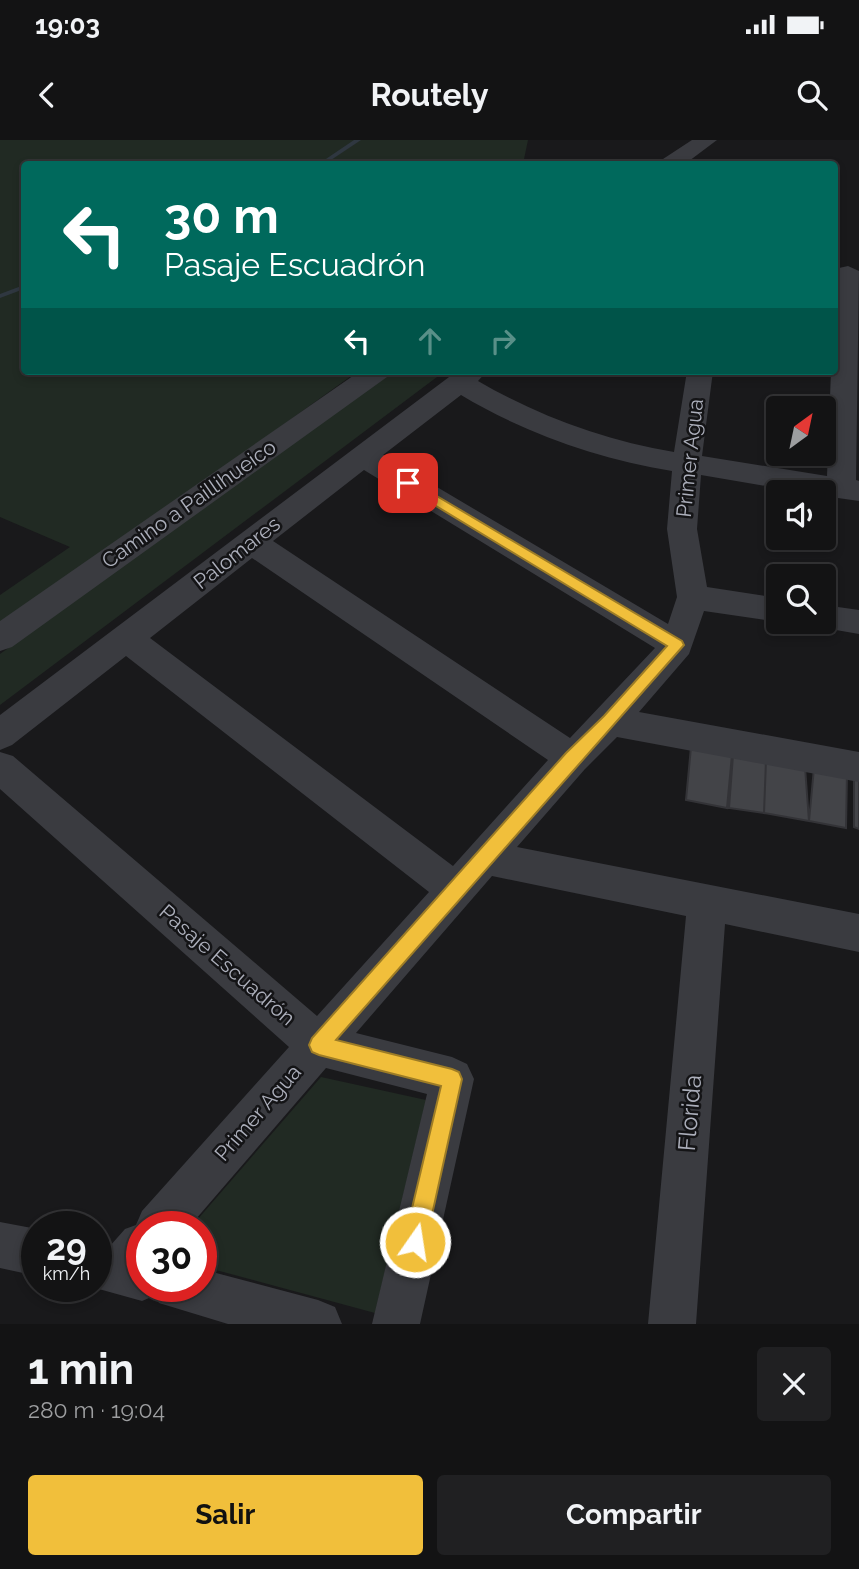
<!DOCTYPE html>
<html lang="es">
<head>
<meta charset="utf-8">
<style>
  :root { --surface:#131314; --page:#202022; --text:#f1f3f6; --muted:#9d9ea0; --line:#323234; --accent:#f1bf3b }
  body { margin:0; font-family:Raleway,sans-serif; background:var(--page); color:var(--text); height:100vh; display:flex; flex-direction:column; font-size:26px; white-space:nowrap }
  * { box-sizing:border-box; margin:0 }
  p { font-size:23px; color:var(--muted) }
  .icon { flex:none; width:38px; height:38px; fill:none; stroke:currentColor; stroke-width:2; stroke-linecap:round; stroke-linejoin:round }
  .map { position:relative; height:1184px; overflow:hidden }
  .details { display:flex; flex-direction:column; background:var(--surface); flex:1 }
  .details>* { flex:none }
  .banner { position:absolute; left:21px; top:21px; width:817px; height:214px; border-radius:7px; box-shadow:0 4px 10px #0003,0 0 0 2px var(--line); background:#00695c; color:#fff; overflow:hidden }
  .needle { width:46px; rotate:33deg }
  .fabs { position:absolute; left:766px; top:256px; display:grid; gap:14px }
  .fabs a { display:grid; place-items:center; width:70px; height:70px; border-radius:7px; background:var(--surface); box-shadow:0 4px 10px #0003,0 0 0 2px var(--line); font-size:35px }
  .speed { position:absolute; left:21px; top:1071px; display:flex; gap:14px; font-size:35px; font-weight:700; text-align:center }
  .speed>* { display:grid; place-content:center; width:91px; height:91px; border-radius:50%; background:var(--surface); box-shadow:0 4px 10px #0003,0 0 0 2px var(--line); line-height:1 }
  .speed small { font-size:18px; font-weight:400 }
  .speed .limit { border:10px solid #d22; background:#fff; color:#111 }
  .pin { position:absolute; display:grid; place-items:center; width:60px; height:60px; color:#fff; margin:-30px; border-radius:14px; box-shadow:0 4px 10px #0006 }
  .me { position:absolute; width:77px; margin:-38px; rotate:13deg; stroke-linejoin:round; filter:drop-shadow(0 0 5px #0008) }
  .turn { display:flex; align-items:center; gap:24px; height:147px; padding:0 28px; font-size:32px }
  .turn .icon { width:91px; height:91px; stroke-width:2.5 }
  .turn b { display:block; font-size:49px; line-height:60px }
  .lanes { display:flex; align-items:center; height:66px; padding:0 28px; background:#0003; justify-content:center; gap:35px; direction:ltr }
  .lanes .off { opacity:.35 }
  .round { display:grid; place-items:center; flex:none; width:74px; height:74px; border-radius:7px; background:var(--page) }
  .head { display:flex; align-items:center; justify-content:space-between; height:119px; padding:0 28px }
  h1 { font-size:42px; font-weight:700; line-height:52px }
  .button { display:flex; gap:14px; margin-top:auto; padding:14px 28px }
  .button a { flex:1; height:80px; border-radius:7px; background:var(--accent); color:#111; font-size:28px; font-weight:700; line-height:80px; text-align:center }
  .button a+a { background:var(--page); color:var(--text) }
  .status { display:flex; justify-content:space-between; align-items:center; height:49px; padding:0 35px; background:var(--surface); direction:ltr }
  .status svg { height:19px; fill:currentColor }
  header { display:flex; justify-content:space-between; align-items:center; height:91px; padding:0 28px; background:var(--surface); font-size:32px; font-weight:700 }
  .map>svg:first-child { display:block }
</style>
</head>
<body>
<div class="status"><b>19:03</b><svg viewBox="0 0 49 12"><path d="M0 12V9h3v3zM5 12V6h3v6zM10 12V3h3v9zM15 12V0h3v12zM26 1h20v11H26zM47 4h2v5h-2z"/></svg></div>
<header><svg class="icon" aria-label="back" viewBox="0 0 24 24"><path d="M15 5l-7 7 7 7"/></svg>Routely<svg class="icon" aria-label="search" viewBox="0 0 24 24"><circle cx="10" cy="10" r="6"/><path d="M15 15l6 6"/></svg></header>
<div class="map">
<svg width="859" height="1184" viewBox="0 0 859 1184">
  <rect width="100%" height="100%" fill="#19191b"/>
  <path fill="#212a23" d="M 0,0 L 528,0 L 523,24 L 24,24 L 24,231 L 358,231 L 0,488 L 0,455 L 70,407 L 0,377 Z
    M 393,231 L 445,231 L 0,565 L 0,514 Z
    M 321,937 L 426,960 L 375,1173 L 201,1126 L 201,1087 L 191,1087 Z"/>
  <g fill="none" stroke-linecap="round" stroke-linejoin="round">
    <path fill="#2f3740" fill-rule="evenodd" d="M 354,0 L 361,0 L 325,24 L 320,24 L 320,23 Z
      M 24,145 L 24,149 L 0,158 L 0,154 Z"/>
  </g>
  <path fill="#434448" stroke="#333337" stroke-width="2" d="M 691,607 L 732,615 L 727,668 L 686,660 Z
    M 733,615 L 766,620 L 764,673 L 729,668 Z
    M 766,620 L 805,627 L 809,681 L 764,673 Z
    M 814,628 L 847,633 L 846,688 L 809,681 Z
    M 854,636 L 859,637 L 859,689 L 854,687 Z"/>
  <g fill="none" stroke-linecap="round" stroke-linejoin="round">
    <path fill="#3a3b40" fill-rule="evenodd" d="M 692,0 L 717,0 L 685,24 L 660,24 L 663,19 Z
      M 848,126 L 859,131 L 856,340 L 859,341 L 859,361 L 824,356 L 824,352 L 801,352 L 701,335 L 697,389 L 707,447 L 779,458 L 779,481 L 782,481 L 779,482 L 704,471 L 689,514 L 639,572 L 859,612 L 859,642 L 617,597 L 585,629 L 517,707 L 859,774 L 859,812 L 725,784 L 696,1184 L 648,1184 L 686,776 L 492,736 L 356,893 L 452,917 L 467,924 L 474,939 L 420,1184 L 372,1184 L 427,954 L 326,928 L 189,1087 L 142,1087 L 142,1146 L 201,1146 L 201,1129 L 318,1160 L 335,1167 L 342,1184 L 228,1184 L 159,1163 L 156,1155 L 142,1161 L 88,1146 L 96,1146 L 96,1102 L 110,1106 L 125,1089 L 136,1085 L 142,1071 L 289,907 L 0,649 L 0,612 L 13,616 L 317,876 L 429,752 L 126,516 L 12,605 L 0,610 L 0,575 L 457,231 L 487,231 L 478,241 C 538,276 606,301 674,312 L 687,231 L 713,231 L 702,316 L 827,336 L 831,231 L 835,231 L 836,133 L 839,128 ZM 461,255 C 524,293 599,319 672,331 L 667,389 L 677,457 L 668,484 L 383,315 ZM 364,330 L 655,508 L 570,598 L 273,401 ZM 252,418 L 548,620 L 453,726 L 150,498 Z
      M 360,231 L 391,231 L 387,237 L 12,507 L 0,511 L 0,481 Z
      M 824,465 L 859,470 L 859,494 L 813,486 L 810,481 L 824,481 Z
      M 0,1082 L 37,1089 L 37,1136 L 0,1128 Z"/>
  </g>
  <path fill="#f1bf3b" stroke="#9d7c26" stroke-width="2" d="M 408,339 L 682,501 L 684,505 L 336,900 L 452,929 L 459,932 L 462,939 L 426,1102 L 422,1110 L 415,1113 L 407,1110 L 404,1102 L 441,946 L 319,915 L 312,912 L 309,905 L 312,898 L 566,613 L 604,576 L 667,506 L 403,346 L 401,343 Z"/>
  <g text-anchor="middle" stroke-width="5" stroke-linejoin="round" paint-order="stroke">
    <g font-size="21" fill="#acafbb" stroke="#141416">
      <text transform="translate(690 318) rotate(-84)" y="7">Primer Agua</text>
      <text transform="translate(189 364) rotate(-35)" y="7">Camino a Paillihueico</text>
      <text transform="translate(237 413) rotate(-38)" y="7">Palomares</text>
      <text transform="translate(227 825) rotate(41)" y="7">Pasaje Escuadrón</text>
      <text transform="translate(258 973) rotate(-49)" y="7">Primer Agua</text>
    </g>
    <g font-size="24" fill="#acafbb" stroke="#141416">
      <text transform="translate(690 973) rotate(-85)" y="8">Florida</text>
    </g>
  </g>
</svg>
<div class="fabs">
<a><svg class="needle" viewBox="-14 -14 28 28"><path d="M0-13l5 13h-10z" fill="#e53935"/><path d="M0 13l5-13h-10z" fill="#9d9ea0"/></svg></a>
<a><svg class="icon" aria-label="sound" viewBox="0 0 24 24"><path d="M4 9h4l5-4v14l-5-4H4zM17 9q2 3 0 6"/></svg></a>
<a><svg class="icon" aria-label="search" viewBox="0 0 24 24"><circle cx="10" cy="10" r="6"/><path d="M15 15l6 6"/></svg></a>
</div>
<div class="speed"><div>29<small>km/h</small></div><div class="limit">30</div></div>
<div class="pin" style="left:408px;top:343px;background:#d93025"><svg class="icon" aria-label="arrive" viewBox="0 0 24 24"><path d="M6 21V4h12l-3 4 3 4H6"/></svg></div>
<svg class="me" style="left:415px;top:1102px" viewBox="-20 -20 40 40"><circle r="17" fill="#f1bf3b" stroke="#fff" stroke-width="3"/><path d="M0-11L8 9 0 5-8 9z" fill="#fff"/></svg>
<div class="banner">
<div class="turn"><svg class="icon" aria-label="left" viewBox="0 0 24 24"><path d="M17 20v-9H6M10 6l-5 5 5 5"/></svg><div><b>30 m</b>Pasaje Escuadrón</div></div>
<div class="lanes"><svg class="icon" aria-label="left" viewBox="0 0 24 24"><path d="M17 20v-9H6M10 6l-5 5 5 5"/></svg><svg class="icon off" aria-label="ahead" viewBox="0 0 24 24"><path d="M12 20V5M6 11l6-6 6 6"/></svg><svg class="icon off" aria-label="right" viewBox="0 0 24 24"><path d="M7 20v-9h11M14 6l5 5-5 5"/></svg></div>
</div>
</div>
<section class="details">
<div class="head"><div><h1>1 min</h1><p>280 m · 19:04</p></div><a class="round"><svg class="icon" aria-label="close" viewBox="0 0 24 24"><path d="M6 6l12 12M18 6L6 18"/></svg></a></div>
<div class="button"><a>Salir</a><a>Compartir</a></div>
</section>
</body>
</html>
